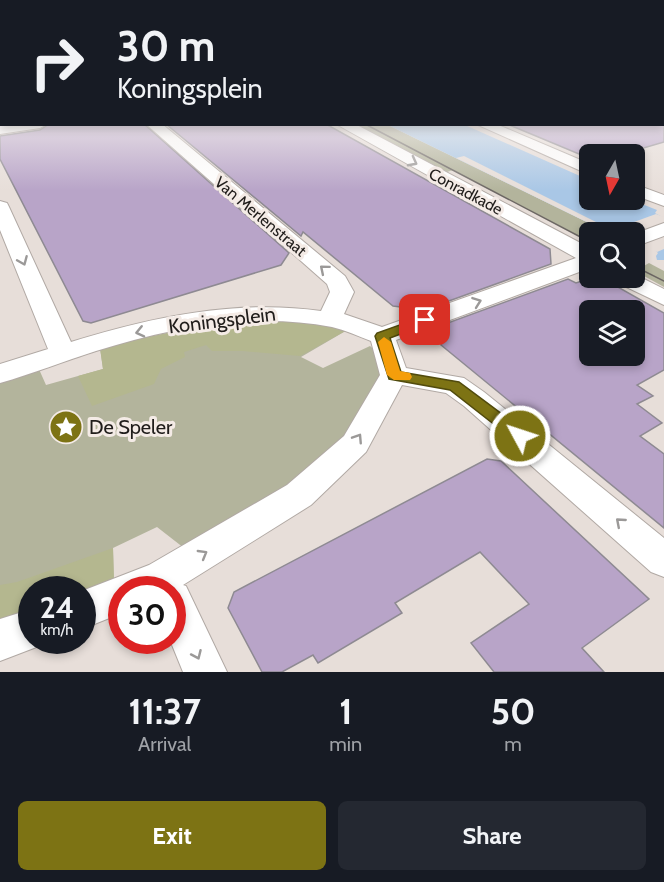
<!DOCTYPE html>
<html lang="en">
<head>
<meta charset="utf-8">
<style>
  :root { --surface:#171b24; --page:#242831; --text:#f1f3f6; --muted:#9ea1a6; --accent:#7d7314 }
  body { margin:0; font-family:Cabin,sans-serif; background:var(--page); color:var(--text); height:100vh; display:flex; flex-direction:column; font-size:22px; white-space:nowrap }
  * { box-sizing:border-box; margin:0 }
  p { font-size:20px; color:var(--muted) }
  .icon { flex:none; width:33px; height:33px; fill:none; stroke:currentColor; stroke-width:2; stroke-linecap:round; stroke-linejoin:round }
  .map { position:relative; height:672px; overflow:hidden }
  .details { display:flex; flex-direction:column; background:var(--surface); flex:1 }
  .details>* { flex:none }
  .top-card { position:absolute; left:0px; top:0px; width:664px; height:126px; box-shadow:0 3px 9px #0003; background:#171b24; color:var(--text); overflow:hidden }
  .needle { width:39px; rotate:189deg }
  .buttons { position:absolute; left:579px; top:144px; display:grid; gap:12px }
  .buttons a { display:grid; place-items:center; width:66px; height:66px; border-radius:9px; background:var(--surface); box-shadow:0 3px 9px #0003; font-size:30px }
  .speed { position:absolute; left:18px; top:576px; display:flex; gap:12px; font-size:30px; font-weight:700; text-align:center }
  .speed>* { display:grid; place-content:center; width:78px; height:78px; border-radius:50%; background:var(--surface); box-shadow:0 3px 9px #0003; line-height:1 }
  .speed small { font-size:15px; font-weight:400 }
  .speed .limit { border:9px solid #d22; background:#fff; color:#111 }
  .pin { position:absolute; display:grid; place-items:center; width:51px; height:51px; color:#fff; margin:-26px; border-radius:12px; box-shadow:0 3px 9px #0006 }
  .me { position:absolute; width:66px; margin:-33px; rotate:310deg; stroke-linejoin:round; filter:drop-shadow(0 0 4px #0008) }
  .turn { display:flex; align-items:center; gap:21px; height:126px; padding:0 18px; font-size:27px }
  .turn .icon { width:78px; height:78px; stroke-width:2.5 }
  .turn b { display:block; font-size:42px; line-height:51px }
  .eta { display:flex; justify-content:space-evenly; align-items:center; height:102px; text-align:center }
  .eta b { font-size:36px; font-weight:700; line-height:42px }
  .action { display:flex; gap:12px; margin-top:auto; padding:12px 18px }
  .action a { flex:1; height:69px; border-radius:9px; background:var(--accent); color:#fff; font-size:24px; font-weight:700; line-height:69px; text-align:center }
  .action a+a { background:var(--page); color:var(--text) }
  .map>svg:first-child { display:block }
</style>
</head>
<body>
<div class="map">
<svg width="664" height="672" viewBox="0 0 664 672">
  <rect width="100%" height="100%" fill="#e7ded9"/>
  <path fill="#b3b49c" d="M 357,125 L 388,125 L 597,227 L 596,231 L 581,237 L 453,170 L 447,172 Z
    M 649,263 L 664,271 L 664,287 L 635,271 Z
    M 349,329 L 301,357 L 323,368 L 370,346 L 377,352 L 382,380 C 373,396 366,415 354,428 C 308,480 244,516 184,548 L 157,527 L 113,548 L 114,584 L 82,590 L 32,590 L 0,623 L 0,382 L 38,367 L 46,385 L 103,369 L 100,348 Z"/>
  <path fill="#b4b78f" d="M 259,319 L 304,320 L 349,329 L 300,356 L 243,351 L 212,351 L 206,345 L 184,352 L 185,357 L 161,369 L 154,384 L 92,406 L 78,376 L 103,369 L 100,348 C 153,335 205,324 259,319 Z
    M 113,548 L 114,584 L 83,595 L 82,590 L 32,590 L 31,613 L 0,623 L 0,585 L 17,582 Z"/>
  <path fill="#a9c7e6" d="M 388,125 L 465,125 L 589,180 L 590,200 L 632,200 L 657,210 L 655,213 L 664,218 L 664,260 L 657,260 L 656,256 L 658,253 L 634,232 L 603,230 Z"/>
  <path fill="#e7ded9" d="M 464,156 L 610,229 L 603,230 L 456,158 Z
    M 656,214 L 664,217 L 664,249 L 657,252 L 635,241 L 634,232 L 617,232 L 612,230 Z"/>
  <path fill="#b8a4c8" stroke="#8e8a92" stroke-width="1.5" fill-rule="evenodd" d="M 49,124 L 144,124 L 289,253 L 281,265 L 91,323 L 83,321 L 0,159 L 0,136 L 40,130 Z
    M 166,124 L 326,124 L 550,249 L 551,264 L 424,310 L 393,306 L 303,232 L 301,236 Z
    M 507,124 L 661,124 L 664,126 L 664,142 L 623,154 L 579,154 Z
    M 591,278 L 602,278 L 664,313 L 664,370 L 637,385 L 653,396 L 637,404 L 662,423 L 640,436 L 664,454 L 664,528 L 441,345 L 445,324 L 568,279 L 576,283 ZM 590,310 L 634,310 L 634,356 L 590,356 Z
    M 487,459 L 501,461 L 649,599 L 582,648 L 604,672 L 494,672 L 471,643 L 529,604 L 480,552 L 395,603 L 402,613 L 318,663 L 313,655 L 282,672 L 262,672 L 228,608 L 234,592 Z"/>
  <g fill="none" stroke-linecap="round" stroke-linejoin="round">
    <g stroke="#b1a9a4" stroke-width="2">
      <path id="street" d="M 663,116 L 664,116 L 664,124 L 663,124 Z
        M 8,124 L 47,124 L 40,128 L 0,134 L 0,126 Z
        M 146,124 L 162,124 L 345,276 L 354,292 L 344,314 L 382,327 L 576,258 L 336,124 L 355,124 L 590,248 L 590,268 L 396,340 L 406,368 L 464,378 L 484,392 L 664,538 L 664,577 L 651,572 L 464,406 L 446,393 L 402,385 L 366,452 L 311,505 L 183,585 L 186,586 L 227,672 L 183,672 L 170,640 L 172,640 L 172,590 L 122,590 L 122,613 L 82,629 L 82,591 L 149,565 L 287,485 L 344,436 L 380,375 L 371,341 C 358,336 345,330 332,327 C 254,312 171,327 96,351 C 64,361 32,374 0,383 L 0,364 L 48,349 L 0,230 L 0,201 L 7,203 L 9,207 L 71,342 C 151,317 237,299 321,311 L 330,292 L 327,284 Z
        M 476,124 L 496,124 L 590,164 L 590,175 Z
        M 634,184 L 664,195 L 664,206 L 634,195 Z
        M 664,223 L 664,236 L 634,247 L 634,234 Z
        M 634,274 L 664,289 L 664,305 L 618,283 L 615,278 L 634,278 Z
        M 32,609 L 32,640 L 48,640 L 47,643 L 0,661 L 0,619 Z"/>
    </g>
    <use href="#street" fill="#fff" fill-rule="evenodd"/>
    <path stroke="#6c6763" stroke-width="1.5" d="M 365,124 L 590,242
      M 634,266 L 664,281"/>
  </g>
  <defs><path id="oneway-chevron" d="M-2-3.5L2.5 0L-2 3.5" fill="none" stroke-width="1.6" stroke-linecap="round" stroke-linejoin="round" transform="scale(1.5)"/></defs>
  <g stroke="#9b9998">
    <use href="#oneway-chevron" transform="translate(413 162) rotate(28)"/>
    <use href="#oneway-chevron" transform="translate(23 261) rotate(67)"/>
    <use href="#oneway-chevron" transform="translate(324 269) rotate(-140)"/>
    <use href="#oneway-chevron" transform="translate(477 302) rotate(-20)"/>
    <use href="#oneway-chevron" transform="translate(140 332) rotate(167)"/>
    <use href="#oneway-chevron" transform="translate(358 438) rotate(-57)"/>
    <use href="#oneway-chevron" transform="translate(620 522) rotate(-139)"/>
    <use href="#oneway-chevron" transform="translate(203 554) rotate(-30)"/>
    <use href="#oneway-chevron" transform="translate(197 655) rotate(66)"/>
  </g>
  <linearGradient id="sky" x2="0" y2="1"><stop stop-color="#8fbce7"/><stop offset="0.51" stop-color="#f4f0ee"/><stop offset="1" stop-color="#f4f0ee" stop-opacity="0"/></linearGradient>
  <rect width="664" height="191" fill="url(#sky)"/>
  <path fill="#7d7314" stroke="#514b0d" stroke-width="1.5" d="M 425,316 L 430,317 L 432,320 L 430,323 L 390,338 L 401,372 L 459,382 L 526,432 L 528,436 L 526,440 L 514,440 L 450,390 L 389,379 L 375,336 L 377,333 Z"/>
  <path fill="#f59e0b" d="M 384,337 L 391,342 L 400,371 L 410,373 L 412,377 L 410,380 L 394,380 L 387,375 L 378,342 Z"/>
  <defs>
    <g id="sight-disc" transform="scale(1.725)"><circle r="9.5" fill="#7d7314" stroke="#f4ebe6"/><path d="M0-6L1.8-2.2L6-1.7L2.9 1.2L3.7 5.4L0 3.3L-3.7 5.4L-2.9 1.2L-6-1.7L-1.8-2.2Z" fill="#fff"/></g>
  </defs>
  <g fill-rule="evenodd">
    <use href="#sight-disc" x="66" y="427"/>
  </g>
  <g text-anchor="middle" stroke-width="6" stroke-linejoin="round" paint-order="stroke">
    <g font-size="16" fill="#201d1b" stroke="#f4ebe6">
      <text transform="translate(466 191) rotate(28)" y="6">Conradkade</text>
      <text transform="translate(261 216) rotate(40)" y="6">Van Merlenstraat</text>
    </g>
    <g font-size="20" fill="#201d1b" stroke="#f4ebe6">
      <text transform="translate(222 320) rotate(-7)" y="7">Koningsplein</text>
    </g>
    <g font-size="20" fill="#201d1b" stroke="#f4ebe6" text-anchor="start">
      <text x="89" y="434">De Speler</text>
    </g>
  </g>
</svg>
<div class="buttons">
<a><svg class="needle" viewBox="-14 -14 28 28"><path d="M0-13l5 13h-10z" fill="#e53935"/><path d="M0 13l5-13h-10z" fill="#9ea1a6"/></svg></a>
<a><svg class="icon" aria-label="search" viewBox="0 0 24 24"><circle cx="10" cy="10" r="6"/><path d="M15 15l6 6"/></svg></a>
<a><svg class="icon" aria-label="layers" viewBox="0 0 24 24"><path d="M12 4l9 5-9 5-9-5zM3 14l9 5 9-5"/></svg></a>
</div>
<div class="speed"><div>24<small>km/h</small></div><div class="limit">30</div></div>
<div class="pin" style="left:425px;top:320px;background:#d93025"><svg class="icon" aria-label="arrive" viewBox="0 0 24 24"><path d="M6 21V4h12l-3 4 3 4H6"/></svg></div>
<svg class="me" style="left:520px;top:436px" viewBox="-20 -20 40 40"><circle r="17" fill="#7d7314" stroke="#fff" stroke-width="3"/><path d="M0-11L8 9 0 5-8 9z" fill="#fff"/></svg>
<div class="top-card">
<div class="turn"><svg class="icon" aria-label="right" viewBox="0 0 24 24"><path d="M7 20v-9h11M14 6l5 5-5 5"/></svg><div><b>30 m</b>Koningsplein</div></div>
</div>
</div>
<section class="details">
<div class="eta">
<div><b>11:37</b><p>Arrival</p></div>
<div><b>1</b><p>min</p></div>
<div><b>50</b><p>m</p></div>
</div>
<div class="action"><a>Exit</a><a>Share</a></div>
</section>
</body>
</html>
